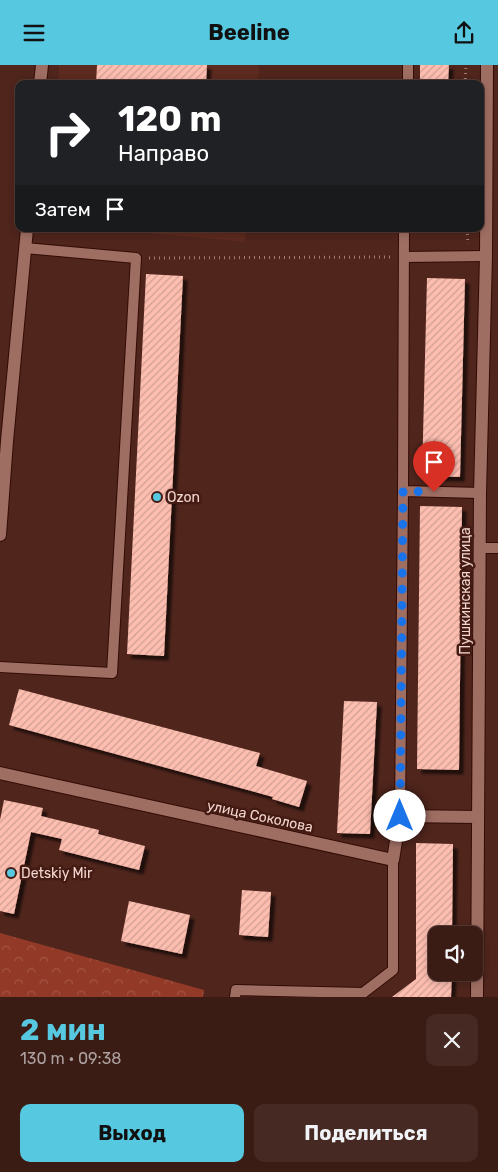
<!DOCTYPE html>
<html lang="ru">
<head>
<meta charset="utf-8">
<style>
  :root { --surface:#3b1c15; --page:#462922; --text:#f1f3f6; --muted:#aca1a0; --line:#543a34; --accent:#56c9e1 }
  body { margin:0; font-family:Rubik,sans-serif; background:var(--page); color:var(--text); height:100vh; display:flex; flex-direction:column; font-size:19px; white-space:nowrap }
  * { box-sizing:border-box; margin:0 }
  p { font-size:16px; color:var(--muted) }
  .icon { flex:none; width:28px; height:28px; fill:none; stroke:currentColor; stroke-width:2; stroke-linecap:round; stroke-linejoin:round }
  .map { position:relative; height:932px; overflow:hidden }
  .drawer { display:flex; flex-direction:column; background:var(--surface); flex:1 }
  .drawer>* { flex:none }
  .hud { position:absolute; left:15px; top:15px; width:469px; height:152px; border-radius:10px; box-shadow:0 2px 8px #0003,0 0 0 1px var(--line); background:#202124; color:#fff; overflow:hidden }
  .fabs { position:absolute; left:428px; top:861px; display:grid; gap:10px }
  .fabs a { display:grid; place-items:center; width:55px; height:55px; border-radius:10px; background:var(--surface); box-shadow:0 2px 8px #0003,0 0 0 1px var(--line); font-size:25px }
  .pin { position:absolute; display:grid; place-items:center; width:42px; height:42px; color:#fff; margin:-51px -21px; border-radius:50% 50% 50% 0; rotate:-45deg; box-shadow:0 0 5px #0007 }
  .pin .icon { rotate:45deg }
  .me { position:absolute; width:55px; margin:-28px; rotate:0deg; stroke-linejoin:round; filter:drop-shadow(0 0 4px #0008) }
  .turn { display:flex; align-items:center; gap:18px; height:105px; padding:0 20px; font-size:22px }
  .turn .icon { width:65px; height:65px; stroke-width:2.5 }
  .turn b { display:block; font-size:35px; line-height:42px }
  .then { display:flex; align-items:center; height:48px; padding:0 20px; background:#0003; gap:10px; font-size:19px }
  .round { display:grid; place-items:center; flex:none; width:52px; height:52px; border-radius:10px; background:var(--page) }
  .headline { display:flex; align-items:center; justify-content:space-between; height:85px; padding:0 20px }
  h1 { font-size:30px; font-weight:700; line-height:38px; color:var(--accent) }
  .action { display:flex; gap:10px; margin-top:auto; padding:10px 20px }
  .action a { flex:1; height:58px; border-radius:10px; background:var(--accent); color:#111; font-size:20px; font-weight:700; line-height:58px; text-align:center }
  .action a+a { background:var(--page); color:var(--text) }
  header { display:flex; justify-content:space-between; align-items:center; height:65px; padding:0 20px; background:var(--accent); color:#111; font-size:22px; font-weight:700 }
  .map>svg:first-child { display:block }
</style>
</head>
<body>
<header><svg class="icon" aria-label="menu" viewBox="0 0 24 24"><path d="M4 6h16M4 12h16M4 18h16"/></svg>Beeline<svg class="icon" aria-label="share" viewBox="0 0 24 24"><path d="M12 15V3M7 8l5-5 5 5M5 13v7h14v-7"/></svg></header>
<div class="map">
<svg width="498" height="932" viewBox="0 0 498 932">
  <defs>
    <pattern id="forest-crowns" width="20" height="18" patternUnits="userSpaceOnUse" patternTransform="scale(1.25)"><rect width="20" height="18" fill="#933927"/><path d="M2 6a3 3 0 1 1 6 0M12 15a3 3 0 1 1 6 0" fill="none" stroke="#a35545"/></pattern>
    <pattern id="building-hatch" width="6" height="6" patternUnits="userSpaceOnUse" patternTransform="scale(1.25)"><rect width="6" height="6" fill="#fdbeb0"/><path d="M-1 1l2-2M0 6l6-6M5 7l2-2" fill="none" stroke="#d09e94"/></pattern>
    <filter id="shadow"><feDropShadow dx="4.5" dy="4.5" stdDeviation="1" flood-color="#0009"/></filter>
  </defs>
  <rect width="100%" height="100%" fill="#4f251c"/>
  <path fill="#5c2a1f" d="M 59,0 L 259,0 L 258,19 L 58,19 Z
    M 105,164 L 246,164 L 245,177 Z"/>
  <path fill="url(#forest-crowns)" d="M 0,868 L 204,925 L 203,932 L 0,932 Z"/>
  <path fill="url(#building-hatch)" filter="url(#shadow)" d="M 97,0 L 207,0 L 206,19 L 96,19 Z
    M 420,0 L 449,0 L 448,19 L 420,19 Z
    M 146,209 L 183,211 L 164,591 L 127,589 Z
    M 427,213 L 465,214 L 460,412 L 422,411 Z
    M 420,441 L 462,442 L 459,705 L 417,704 Z
    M 19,624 L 260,688 L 256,701 L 307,716 L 299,742 L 272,734 L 273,732 L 9,660 Z
    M 344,636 L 377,637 L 370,769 L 337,768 Z
    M 4,735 L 43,743 L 41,751 L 99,765 L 98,769 L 145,781 L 139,805 L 59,785 L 62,774 L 31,767 L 14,849 L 0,846 L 0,755 Z
    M 416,778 L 453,779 L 452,870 L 436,870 L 436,908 L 452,908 L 451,932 L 392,932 L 416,914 Z
    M 242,825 L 271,827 L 268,872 L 239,870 Z
    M 129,836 L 190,850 L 182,889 L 121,876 Z"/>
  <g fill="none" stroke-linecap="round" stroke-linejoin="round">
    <g stroke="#330c05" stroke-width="12">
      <path id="service" d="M 408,19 L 408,0
        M 404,192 L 486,191
        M 403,426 L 404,164
        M 480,483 L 498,483
        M 0,602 L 112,608 L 136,193 L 25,183
        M 400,751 L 403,426 L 480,428
        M 235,932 L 236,925 L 363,928 L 393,905 L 393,795"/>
    </g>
    <g stroke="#330c05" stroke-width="14">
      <path id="minor" d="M 40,19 L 42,0
        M 0,470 L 7,376 L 27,164
        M 0,708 L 393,795 L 400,751 L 478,752
        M 477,932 L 480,428 L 486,191 L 487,0"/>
    </g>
    <path stroke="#a17d76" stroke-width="3" stroke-dasharray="1 4" stroke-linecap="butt" d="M 465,19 L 466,0
      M 467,164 L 468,179
      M 149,193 L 391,192"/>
    <use href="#service" stroke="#9f6e63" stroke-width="10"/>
    <use href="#minor" stroke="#9f6e63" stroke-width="12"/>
  </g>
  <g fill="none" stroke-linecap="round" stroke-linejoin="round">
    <path stroke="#1a73e8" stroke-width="9" stroke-dasharray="0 16.2" d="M 400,751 L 403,426 L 434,427"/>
  </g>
  <g fill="#56c9e1" stroke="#441b12" stroke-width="2">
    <circle cx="157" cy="432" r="5"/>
    <circle cx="11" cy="808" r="5"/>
  </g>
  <g text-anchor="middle" stroke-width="5" stroke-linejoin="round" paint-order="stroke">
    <g font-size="14" fill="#f3d6d0" stroke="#441b12" text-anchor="start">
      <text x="167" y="437">Ozon</text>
      <text x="21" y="813">Detskiy Mir</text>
    </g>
    <g font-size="14" fill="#f3d6d0" stroke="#441b12">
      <text transform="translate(465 526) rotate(-90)" y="5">Пушкинская улица</text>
      <text transform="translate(260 751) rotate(12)" y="5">улица Соколова</text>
    </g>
  </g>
</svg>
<div class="fabs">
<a><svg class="icon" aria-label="sound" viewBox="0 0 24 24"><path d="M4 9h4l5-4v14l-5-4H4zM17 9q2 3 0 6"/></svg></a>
</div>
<div class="pin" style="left:434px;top:427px;background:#d93025"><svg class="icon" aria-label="arrive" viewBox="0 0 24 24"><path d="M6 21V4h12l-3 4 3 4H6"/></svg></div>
<svg class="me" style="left:400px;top:751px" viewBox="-20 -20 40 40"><circle r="19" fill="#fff"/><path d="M0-13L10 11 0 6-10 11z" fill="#1a73e8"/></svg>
<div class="hud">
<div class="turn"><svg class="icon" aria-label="right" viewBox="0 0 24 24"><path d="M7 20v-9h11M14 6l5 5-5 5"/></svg><div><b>120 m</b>Направо</div></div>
<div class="then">Затем<svg class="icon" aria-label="arrive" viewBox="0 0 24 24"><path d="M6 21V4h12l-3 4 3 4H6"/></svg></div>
</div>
</div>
<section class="drawer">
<div class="headline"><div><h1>2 мин</h1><p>130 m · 09:38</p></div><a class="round"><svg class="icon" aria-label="close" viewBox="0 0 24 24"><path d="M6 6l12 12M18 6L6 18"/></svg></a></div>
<div class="action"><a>Выход</a><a>Поделиться</a></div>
</section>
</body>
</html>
